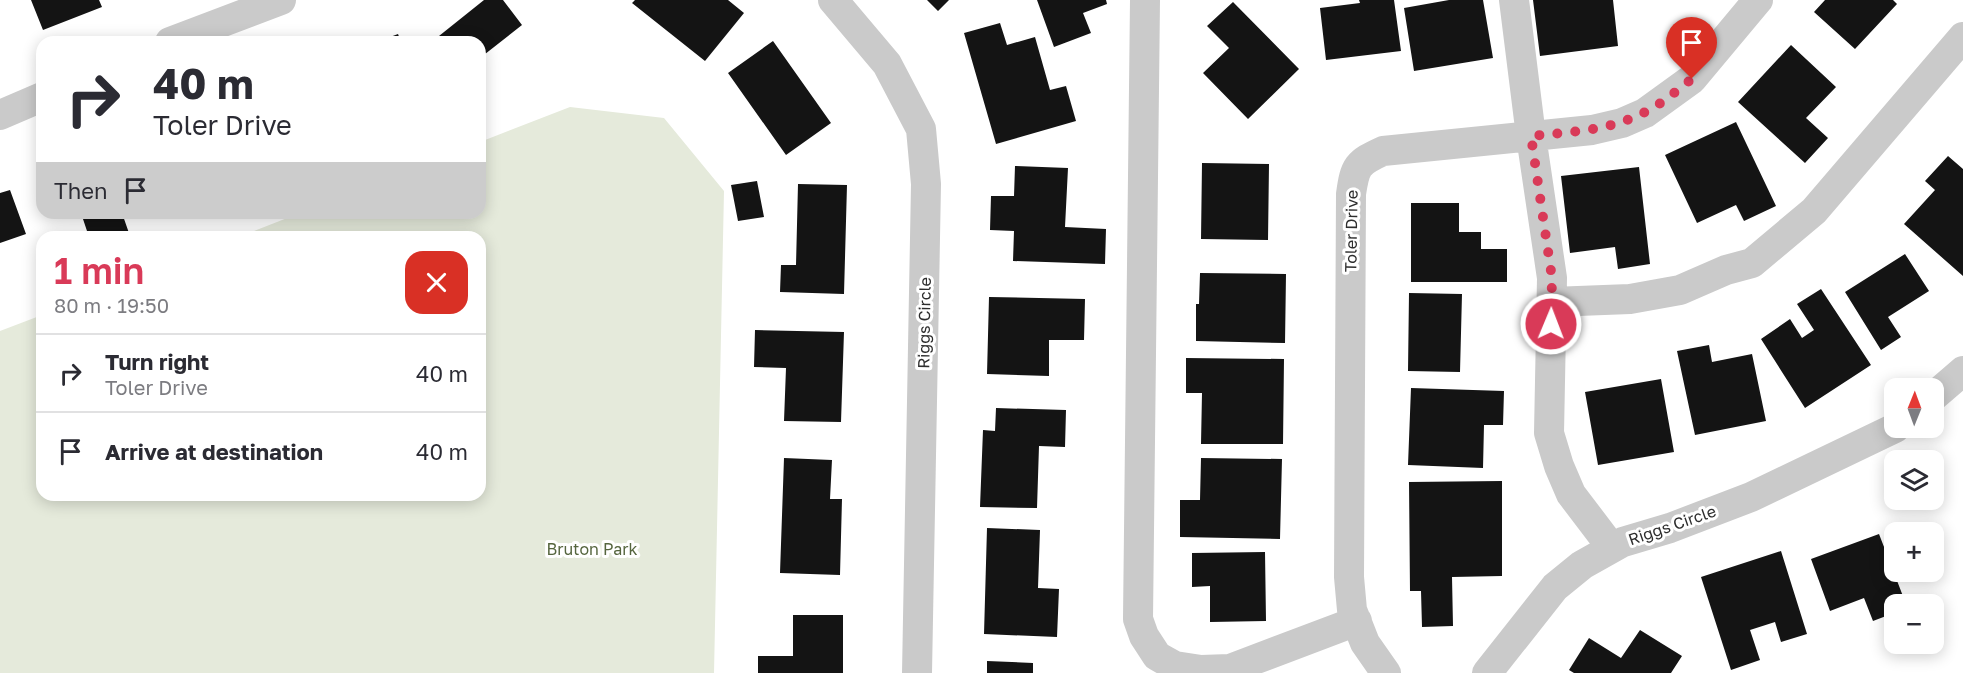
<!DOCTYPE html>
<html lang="en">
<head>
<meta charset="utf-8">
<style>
  :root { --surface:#fff; --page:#f7f7f7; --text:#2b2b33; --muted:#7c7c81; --line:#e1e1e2; --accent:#d93a58 }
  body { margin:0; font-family:"Golos Text",sans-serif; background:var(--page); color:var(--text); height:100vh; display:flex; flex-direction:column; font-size:22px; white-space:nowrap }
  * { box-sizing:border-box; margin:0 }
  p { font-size:20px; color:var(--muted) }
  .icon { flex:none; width:33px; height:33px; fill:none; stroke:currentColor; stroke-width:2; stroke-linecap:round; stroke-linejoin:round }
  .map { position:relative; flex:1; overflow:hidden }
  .sheet { position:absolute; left:36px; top:231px; width:450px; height:270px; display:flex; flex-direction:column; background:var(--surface); border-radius:18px; box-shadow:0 3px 15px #0003 }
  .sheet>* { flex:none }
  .top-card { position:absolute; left:36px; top:36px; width:450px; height:183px; border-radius:18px; box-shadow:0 3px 15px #0003; background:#fff; color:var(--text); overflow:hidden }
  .needle { width:39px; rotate:1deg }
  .fabs { position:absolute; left:1884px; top:378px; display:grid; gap:12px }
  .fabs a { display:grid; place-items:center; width:60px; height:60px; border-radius:12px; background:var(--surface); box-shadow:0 3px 15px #0003; font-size:30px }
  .pin { position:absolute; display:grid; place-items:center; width:51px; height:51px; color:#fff; margin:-62px -26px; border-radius:50% 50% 50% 0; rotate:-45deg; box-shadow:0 0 6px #0007 }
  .pin .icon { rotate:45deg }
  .me { position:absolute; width:66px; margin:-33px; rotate:1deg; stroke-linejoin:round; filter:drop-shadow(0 0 4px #0008) }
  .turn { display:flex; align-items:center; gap:21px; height:126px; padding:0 18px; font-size:27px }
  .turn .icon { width:78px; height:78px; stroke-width:2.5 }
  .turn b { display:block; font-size:42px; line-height:51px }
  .then { display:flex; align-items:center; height:57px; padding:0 18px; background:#0003; gap:12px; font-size:22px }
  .round { display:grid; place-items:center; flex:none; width:63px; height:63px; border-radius:18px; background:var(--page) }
  .headline { display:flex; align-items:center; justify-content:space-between; height:102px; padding:0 18px }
  h1 { font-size:36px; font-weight:600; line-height:45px; color:var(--accent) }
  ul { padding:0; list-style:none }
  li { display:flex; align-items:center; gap:18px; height:78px; padding:0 18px; border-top:2px solid var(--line) }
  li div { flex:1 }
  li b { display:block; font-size:22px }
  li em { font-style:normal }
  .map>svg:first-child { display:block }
</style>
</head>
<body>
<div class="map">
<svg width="1963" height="673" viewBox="0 0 1963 673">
  <rect width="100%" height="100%" fill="#fff"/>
  <path fill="#e5eadb" d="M 570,107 L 664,118 L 724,191 L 714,673 L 0,673 L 0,331 L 42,315 L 42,495 L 480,495 L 480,237 L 239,237 L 300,213 L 480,213 L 480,142 Z"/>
  <path fill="#141414" d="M 31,0 L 99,0 L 102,7 L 43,30 Z
    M 484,0 L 503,0 L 522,25 L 480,58 L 480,42 L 444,42 L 439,36 Z
    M 635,0 L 728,0 L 744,13 L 705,61 L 632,3 Z
    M 927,0 L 949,0 L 938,11 Z
    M 1037,0 L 1106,0 L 1107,4 L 1083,13 L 1091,33 L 1054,47 Z
    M 1359,0 L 1394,0 L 1401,51 L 1326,60 L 1320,8 L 1360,3 Z
    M 1449,0 L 1483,0 L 1493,58 L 1414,71 L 1404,8 Z
    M 1533,0 L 1613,0 L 1618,46 L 1540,56 Z
    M 1825,0 L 1893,0 L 1897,4 L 1855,49 L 1814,12 Z
    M 1233,2 L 1299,69 L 1248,119 L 1203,73 L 1229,48 L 1207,26 Z
    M 1000,23 L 1007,45 L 1035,37 L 1050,90 L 1066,86 L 1076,121 L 996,144 L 964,33 Z
    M 398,34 L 401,42 L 377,42 Z
    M 773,41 L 831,123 L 786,155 L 728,73 Z
    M 1791,45 L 1836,87 L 1806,118 L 1828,138 L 1805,163 L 1738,102 Z
    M 1736,122 L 1776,206 L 1744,221 L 1736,205 L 1697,223 L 1665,155 Z
    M 1948,156 L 1963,169 L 1963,276 L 1904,224 L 1935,190 L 1925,181 Z
    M 1202,163 L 1269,164 L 1268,240 L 1201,239 Z
    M 1015,166 L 1068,168 L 1065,227 L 1106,229 L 1105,264 L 1013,261 L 1014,231 L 990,230 L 991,196 L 1014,196 Z
    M 1639,167 L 1650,264 L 1618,269 L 1615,247 L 1570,253 L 1561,176 Z
    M 757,181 L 764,217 L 738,221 L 731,185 Z
    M 798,184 L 847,185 L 844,294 L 780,292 L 781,265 L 796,265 Z
    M 10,190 L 26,234 L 0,243 L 0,193 Z
    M 1411,203 L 1459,203 L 1459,232 L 1481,232 L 1481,249 L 1507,249 L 1507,282 L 1411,282 Z
    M 81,213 L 122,213 L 130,236 L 89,237 Z
    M 1905,254 L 1929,291 L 1888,317 L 1901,337 L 1881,350 L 1845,292 Z
    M 1200,273 L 1286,274 L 1285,343 L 1196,341 L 1196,304 L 1199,304 Z
    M 1821,289 L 1871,365 L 1805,408 L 1761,339 L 1790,319 L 1802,338 L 1814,330 L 1797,304 Z
    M 1409,293 L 1462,294 L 1460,372 L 1408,371 Z
    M 989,297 L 1085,299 L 1084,340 L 1049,340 L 1049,376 L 987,374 Z
    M 755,330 L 844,332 L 841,422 L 784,421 L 786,368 L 754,367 Z
    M 1709,345 L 1712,362 L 1752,354 L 1766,421 L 1695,435 L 1677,351 Z
    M 1186,358 L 1284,359 L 1283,444 L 1201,444 L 1202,393 L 1186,393 Z
    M 1661,379 L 1674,452 L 1598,465 L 1585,392 Z
    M 1411,388 L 1504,391 L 1503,425 L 1484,425 L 1483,468 L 1408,465 Z
    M 996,408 L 1066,410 L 1065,447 L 1039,446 L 1037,508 L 980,507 L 983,430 L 995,431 Z
    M 784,458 L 832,460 L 830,499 L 842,499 L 840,575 L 780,573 Z
    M 1201,458 L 1282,459 L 1280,539 L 1180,537 L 1180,500 L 1200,500 Z
    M 1502,481 L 1502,576 L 1452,577 L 1453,626 L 1422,627 L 1421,591 L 1410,591 L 1409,482 Z
    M 987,528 L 1040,530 L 1038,588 L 1059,589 L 1057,637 L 984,634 Z
    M 1879,534 L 1906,604 L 1894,604 L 1894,613 L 1873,621 L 1864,598 L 1830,611 L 1811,559 Z
    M 1781,551 L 1807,634 L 1781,642 L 1775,622 L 1750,630 L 1760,660 L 1731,670 L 1701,577 Z
    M 1265,552 L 1266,621 L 1210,622 L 1210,586 L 1192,587 L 1192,553 Z
    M 793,615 L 843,615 L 843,673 L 758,673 L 758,656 L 793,656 Z
    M 1640,630 L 1682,656 L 1671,673 L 1574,673 L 1569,670 L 1589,638 L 1621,658 Z
    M 987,661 L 1033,663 L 1033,673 L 987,673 Z"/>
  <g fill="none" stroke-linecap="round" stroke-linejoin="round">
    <path stroke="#cacaca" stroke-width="30" d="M 833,0 L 887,64 L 921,129 L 926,184 L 917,673
      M 1145,0 L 1138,619 L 1144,636 L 1157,656 L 1175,666 L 1201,670 L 1230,669 L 1357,621
      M 1514,0 L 1531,136 L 1552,278 L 1549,433 L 1559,466 L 1571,494 L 1612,548
      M 170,42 L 281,0
      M 0,115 L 42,97
      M 1552,302 L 1630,299 L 1680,290 L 1726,270 L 1752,263 L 1814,211 L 1963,37
      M 1934,396 L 1963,371
      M 1386,673 L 1365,643 L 1352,610 L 1349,577 L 1351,194 C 1355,166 1357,163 1383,151 L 1592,130 L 1622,123 L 1645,113 L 1692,79 L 1758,0
      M 1487,673 L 1555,587 L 1582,565 L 1623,542 L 1670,528 L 1751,497 L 1895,428"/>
  </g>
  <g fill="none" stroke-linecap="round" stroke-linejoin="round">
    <path stroke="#d93a58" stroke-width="10" stroke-dasharray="0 18" d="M 1551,324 L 1552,278 L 1531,136 C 1569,132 1608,131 1643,113 C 1661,105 1677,90 1692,79"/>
  </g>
  <g text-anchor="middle" stroke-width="6" stroke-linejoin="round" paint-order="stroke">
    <g font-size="16" fill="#2d2d2d" stroke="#fff">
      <text transform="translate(1351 231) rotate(-89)" y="6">Toler Drive</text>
      <text transform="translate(924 323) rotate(-89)" y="6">Riggs Circle</text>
      <text transform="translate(1672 525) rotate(-19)" y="6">Riggs Circle</text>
    </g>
    <g font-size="16" fill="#55653e" stroke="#fff">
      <text x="592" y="555">Bruton Park</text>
    </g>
  </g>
</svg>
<div class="fabs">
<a><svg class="needle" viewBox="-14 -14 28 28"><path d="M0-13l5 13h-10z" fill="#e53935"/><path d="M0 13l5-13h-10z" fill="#7c7c81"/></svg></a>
<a><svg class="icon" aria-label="layers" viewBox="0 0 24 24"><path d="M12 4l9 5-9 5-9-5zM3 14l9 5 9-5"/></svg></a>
<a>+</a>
<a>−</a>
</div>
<div class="pin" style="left:1692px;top:79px;background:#d93025"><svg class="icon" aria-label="arrive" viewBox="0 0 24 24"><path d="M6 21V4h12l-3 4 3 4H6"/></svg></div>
<svg class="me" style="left:1551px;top:324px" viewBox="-20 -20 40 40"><circle r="17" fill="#d93a58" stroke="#fff" stroke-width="3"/><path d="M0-11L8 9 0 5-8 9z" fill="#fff"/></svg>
<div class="top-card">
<div class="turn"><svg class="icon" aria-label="right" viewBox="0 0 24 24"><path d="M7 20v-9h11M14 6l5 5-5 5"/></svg><div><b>40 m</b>Toler Drive</div></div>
<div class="then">Then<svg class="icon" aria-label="arrive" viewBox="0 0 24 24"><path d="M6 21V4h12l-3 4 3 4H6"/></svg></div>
</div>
<section class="sheet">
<div class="headline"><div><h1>1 min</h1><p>80 m · 19:50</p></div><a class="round" style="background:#d93025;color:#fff"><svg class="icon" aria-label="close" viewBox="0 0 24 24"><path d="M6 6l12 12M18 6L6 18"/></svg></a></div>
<ul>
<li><svg class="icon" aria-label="right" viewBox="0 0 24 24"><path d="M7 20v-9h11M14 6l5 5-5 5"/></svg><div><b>Turn right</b><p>Toler Drive</p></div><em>40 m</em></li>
<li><svg class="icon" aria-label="arrive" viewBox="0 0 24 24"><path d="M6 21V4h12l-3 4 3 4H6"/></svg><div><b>Arrive at destination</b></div><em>40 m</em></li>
</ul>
</section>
</div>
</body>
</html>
